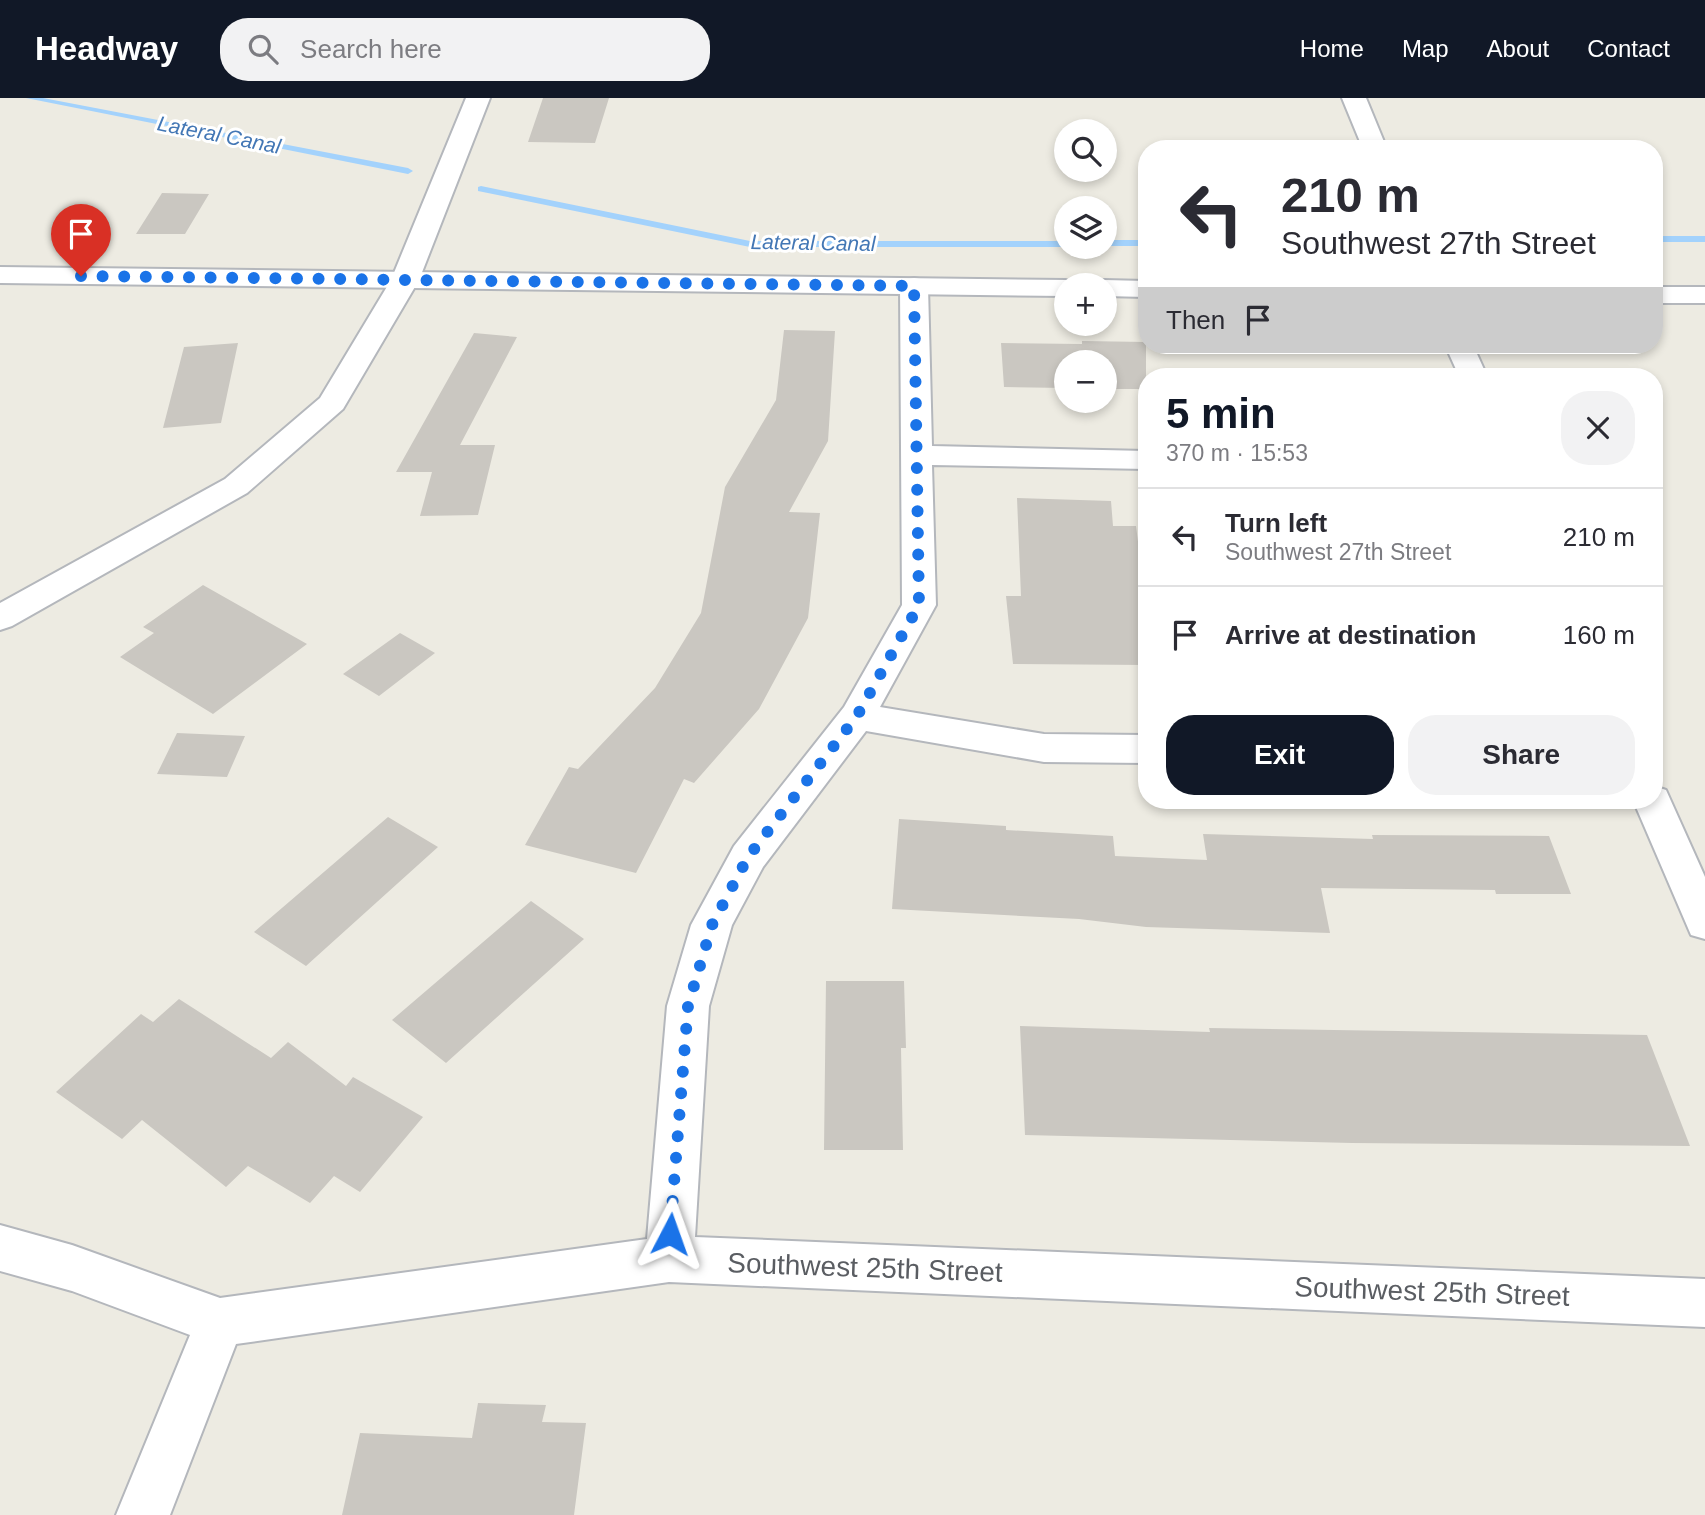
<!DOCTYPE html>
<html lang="en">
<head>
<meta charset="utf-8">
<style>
  :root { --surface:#fff; --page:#f2f2f3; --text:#2b2b33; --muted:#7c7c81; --line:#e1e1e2; --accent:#111827 }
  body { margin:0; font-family:Helvetica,sans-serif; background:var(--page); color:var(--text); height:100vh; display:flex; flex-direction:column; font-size:26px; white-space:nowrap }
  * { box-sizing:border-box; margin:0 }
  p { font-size:23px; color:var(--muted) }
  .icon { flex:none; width:38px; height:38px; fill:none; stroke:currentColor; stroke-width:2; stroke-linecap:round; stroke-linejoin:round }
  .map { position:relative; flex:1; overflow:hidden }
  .drawer { position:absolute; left:1138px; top:270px; width:525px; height:441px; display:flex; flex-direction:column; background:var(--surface); border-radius:28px; box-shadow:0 4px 10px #0003 }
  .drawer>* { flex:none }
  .hud { position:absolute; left:1138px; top:42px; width:525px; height:214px; border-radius:28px; box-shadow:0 4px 10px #0003; background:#fff; color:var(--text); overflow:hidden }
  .tools { position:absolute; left:1054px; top:21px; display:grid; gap:14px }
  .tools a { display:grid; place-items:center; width:63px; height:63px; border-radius:50%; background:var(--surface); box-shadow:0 4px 10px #0003; font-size:35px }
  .pin { position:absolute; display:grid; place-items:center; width:60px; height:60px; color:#fff; margin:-72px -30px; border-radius:50% 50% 50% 0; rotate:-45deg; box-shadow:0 0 7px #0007 }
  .pin .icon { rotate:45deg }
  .me { position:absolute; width:77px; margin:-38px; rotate:4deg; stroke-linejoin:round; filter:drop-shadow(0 0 5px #0008) }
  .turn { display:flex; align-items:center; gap:24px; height:147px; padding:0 28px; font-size:32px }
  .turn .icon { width:91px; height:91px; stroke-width:2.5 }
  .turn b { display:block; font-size:49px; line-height:60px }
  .then { display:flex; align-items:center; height:66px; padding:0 28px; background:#0003; gap:14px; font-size:26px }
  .round { display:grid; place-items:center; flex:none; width:74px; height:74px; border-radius:28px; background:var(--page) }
  .head { display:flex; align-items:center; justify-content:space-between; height:119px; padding:0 28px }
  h1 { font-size:42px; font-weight:700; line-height:52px; color:var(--accent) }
  .primary-button { display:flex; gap:14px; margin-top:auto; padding:14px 28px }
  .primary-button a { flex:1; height:80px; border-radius:28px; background:var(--accent); color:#fff; font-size:28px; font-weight:700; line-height:80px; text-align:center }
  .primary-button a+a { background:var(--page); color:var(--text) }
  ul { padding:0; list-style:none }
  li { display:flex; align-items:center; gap:21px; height:98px; padding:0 28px; border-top:2px solid var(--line) }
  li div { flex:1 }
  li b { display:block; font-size:26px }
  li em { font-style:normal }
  header { display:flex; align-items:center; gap:42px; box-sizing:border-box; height:98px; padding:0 35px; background:var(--accent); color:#fff }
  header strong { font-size:33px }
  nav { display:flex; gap:38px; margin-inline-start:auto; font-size:24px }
  .search { width:490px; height:63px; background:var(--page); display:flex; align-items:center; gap:18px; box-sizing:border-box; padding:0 24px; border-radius:28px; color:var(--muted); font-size:26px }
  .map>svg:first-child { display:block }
</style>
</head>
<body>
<header>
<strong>Headway</strong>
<div class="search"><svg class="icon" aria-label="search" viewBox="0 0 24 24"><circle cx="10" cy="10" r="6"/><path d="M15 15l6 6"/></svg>Search here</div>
<nav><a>Home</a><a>Map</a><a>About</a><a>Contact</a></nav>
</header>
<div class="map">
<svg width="1705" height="1417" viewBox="0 0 1705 1417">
  <rect width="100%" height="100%" fill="#edebe2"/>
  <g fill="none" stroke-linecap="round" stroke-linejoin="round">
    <path fill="#a3d2fc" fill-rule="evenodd" d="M 26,0 L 43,0 L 408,70 L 413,73 L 408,76 Z
      M 481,88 L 750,143 L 1066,143 L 1067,149 L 750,149 L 478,93 L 478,89 Z
      M 1654,138 L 1705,138 L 1705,144 L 1654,144 Z
      M 1104,142 L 1146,142 L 1146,148 L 1104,148 Z"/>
  </g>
  <path fill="#cac7c1" d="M 543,0 L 609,0 L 595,45 L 528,44 Z
    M 162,95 L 209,96 L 185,136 L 136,136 Z
    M 784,232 L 835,233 L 828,343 L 789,414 L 820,415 L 808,520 L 759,611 L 694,685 L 684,681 L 636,775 L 525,747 L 569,669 L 578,671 L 655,590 L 701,515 L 725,389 L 776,302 Z
    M 474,235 L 517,239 L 460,347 L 495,347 L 478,417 L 420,418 L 432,374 L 396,374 Z
    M 1082,243 L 1146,244 L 1146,291 L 1104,291 L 1104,264 L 1066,264 L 1066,290 L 1004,289 L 1001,245 L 1082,246 Z
    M 238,245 L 221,325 L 163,330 L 184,249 Z
    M 1017,400 L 1111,403 L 1113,428 L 1136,428 L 1146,506 L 1146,567 L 1013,566 L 1006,498 L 1021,498 Z
    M 203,487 L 307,546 L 213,616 L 120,559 L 154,535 L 143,529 Z
    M 400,535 L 435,555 L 379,598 L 343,576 Z
    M 177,635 L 245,638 L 227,679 L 157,676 Z
    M 388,719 L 438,749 L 306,868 L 254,834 Z
    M 899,721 L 1006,728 L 1006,732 L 1113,738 L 1115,758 L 1207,762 L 1203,736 L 1373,741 L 1372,737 L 1549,738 L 1571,796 L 1496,796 L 1495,792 L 1321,790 L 1330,835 L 1146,829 L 1079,821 L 892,811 Z
    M 531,803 L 584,841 L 446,965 L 392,922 Z
    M 826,883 L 904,883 L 906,950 L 901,950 L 903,1052 L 824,1052 Z
    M 179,901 L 271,960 L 288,944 L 346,988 L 353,979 L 423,1019 L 360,1094 L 334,1078 L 310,1105 L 248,1068 L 226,1089 L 142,1022 L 122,1041 L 56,994 L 141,916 L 153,924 Z
    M 1020,928 L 1210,934 L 1209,930 L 1647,937 L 1690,1048 L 1352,1045 L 1025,1037 Z
    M 478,1305 L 546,1307 L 542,1324 L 586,1325 L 574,1417 L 342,1417 L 360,1335 L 472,1340 Z"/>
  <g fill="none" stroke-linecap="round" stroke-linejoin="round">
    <g stroke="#b4b7bc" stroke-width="4">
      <path id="minor" d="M 466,0 L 490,0 L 419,182 L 343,311 L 247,395 L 12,528 L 0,532 L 0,505 L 225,381 L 320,300 L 391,182 Z
        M 914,180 L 924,182 L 928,188 L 932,348 L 1146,353 L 1146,371 L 932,367 L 936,507 L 880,609 L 1044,636 L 1146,637 L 1146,665 L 1044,664 L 866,633 L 763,769 L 732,827 L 709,908 L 695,1139 L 1705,1181 L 1705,1229 L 669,1184 L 236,1246 L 170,1417 L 116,1417 L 190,1237 L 72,1193 L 0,1173 L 0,1127 L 72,1147 L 220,1200 L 647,1141 L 667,908 L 691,827 L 734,748 L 844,609 L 902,507 L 900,188 L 904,182 Z"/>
    </g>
    <g stroke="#b4b7bc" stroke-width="4">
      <path id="tertiary" d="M 1342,0 L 1366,0 L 1387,51 L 1363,51 Z
        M 0,169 L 1066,182 L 1078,187 L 1066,187 L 1066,198 L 0,185 Z
        M 1104,182 L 1146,183 L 1146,199 L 1104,198 L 1104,187 L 1092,187 Z
        M 1654,189 L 1705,189 L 1705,205 L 1654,205 Z
        M 1445,247 L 1473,247 L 1487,278 L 1459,278 Z
        M 1654,688 L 1666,692 L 1705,779 L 1705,841 L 1691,837 L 1633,702 L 1654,702 Z"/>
    </g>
    <use href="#minor" fill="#fff" fill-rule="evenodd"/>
    <use href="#tertiary" fill="#fff" fill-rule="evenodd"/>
  </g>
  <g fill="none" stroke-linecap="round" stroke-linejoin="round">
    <path stroke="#1a73e8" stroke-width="12" stroke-dasharray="0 21.6" d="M 81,178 L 914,188 L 919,507 L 857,618 L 748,759 L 712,827 L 688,908 L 670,1136"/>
  </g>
  <g text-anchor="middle" stroke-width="6" stroke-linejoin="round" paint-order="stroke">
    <g font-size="21" font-style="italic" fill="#4377b5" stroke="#fff">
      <text transform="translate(219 37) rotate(11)" y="7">Lateral Canal</text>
      <text transform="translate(813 145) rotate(1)" y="7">Lateral Canal</text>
    </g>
    <g font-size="28" fill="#5a5d62" stroke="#fff">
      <text transform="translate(865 1169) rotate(2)" y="10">Southwest 25th Street</text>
      <text transform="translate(1432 1193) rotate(2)" y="10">Southwest 25th Street</text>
    </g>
  </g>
</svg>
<div class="tools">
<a><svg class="icon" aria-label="search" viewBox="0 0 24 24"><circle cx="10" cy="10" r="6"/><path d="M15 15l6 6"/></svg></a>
<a><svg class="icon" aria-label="layers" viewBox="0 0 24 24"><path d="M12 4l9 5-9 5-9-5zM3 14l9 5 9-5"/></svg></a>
<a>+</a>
<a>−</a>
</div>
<div class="pin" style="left:81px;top:178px;background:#d93025"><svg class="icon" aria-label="arrive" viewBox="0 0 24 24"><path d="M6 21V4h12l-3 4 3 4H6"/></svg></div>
<svg class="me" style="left:670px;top:1136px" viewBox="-20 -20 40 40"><path d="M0-17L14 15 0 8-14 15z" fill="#1a73e8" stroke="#fff" stroke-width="4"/></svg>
<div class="hud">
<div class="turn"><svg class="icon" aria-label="left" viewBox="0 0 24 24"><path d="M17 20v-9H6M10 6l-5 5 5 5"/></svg><div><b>210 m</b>Southwest 27th Street</div></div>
<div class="then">Then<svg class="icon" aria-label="arrive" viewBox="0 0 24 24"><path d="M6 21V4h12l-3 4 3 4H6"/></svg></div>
</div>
<section class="drawer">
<div class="head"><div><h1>5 min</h1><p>370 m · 15:53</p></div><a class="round"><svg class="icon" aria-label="close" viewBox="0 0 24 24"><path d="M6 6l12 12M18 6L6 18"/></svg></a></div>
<ul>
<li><svg class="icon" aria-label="left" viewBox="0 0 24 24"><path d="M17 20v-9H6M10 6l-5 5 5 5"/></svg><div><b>Turn left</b><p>Southwest 27th Street</p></div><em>210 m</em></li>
<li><svg class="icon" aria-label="arrive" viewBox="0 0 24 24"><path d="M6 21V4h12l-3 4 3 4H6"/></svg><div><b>Arrive at destination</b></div><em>160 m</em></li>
</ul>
<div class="primary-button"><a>Exit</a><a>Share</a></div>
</section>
</div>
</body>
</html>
